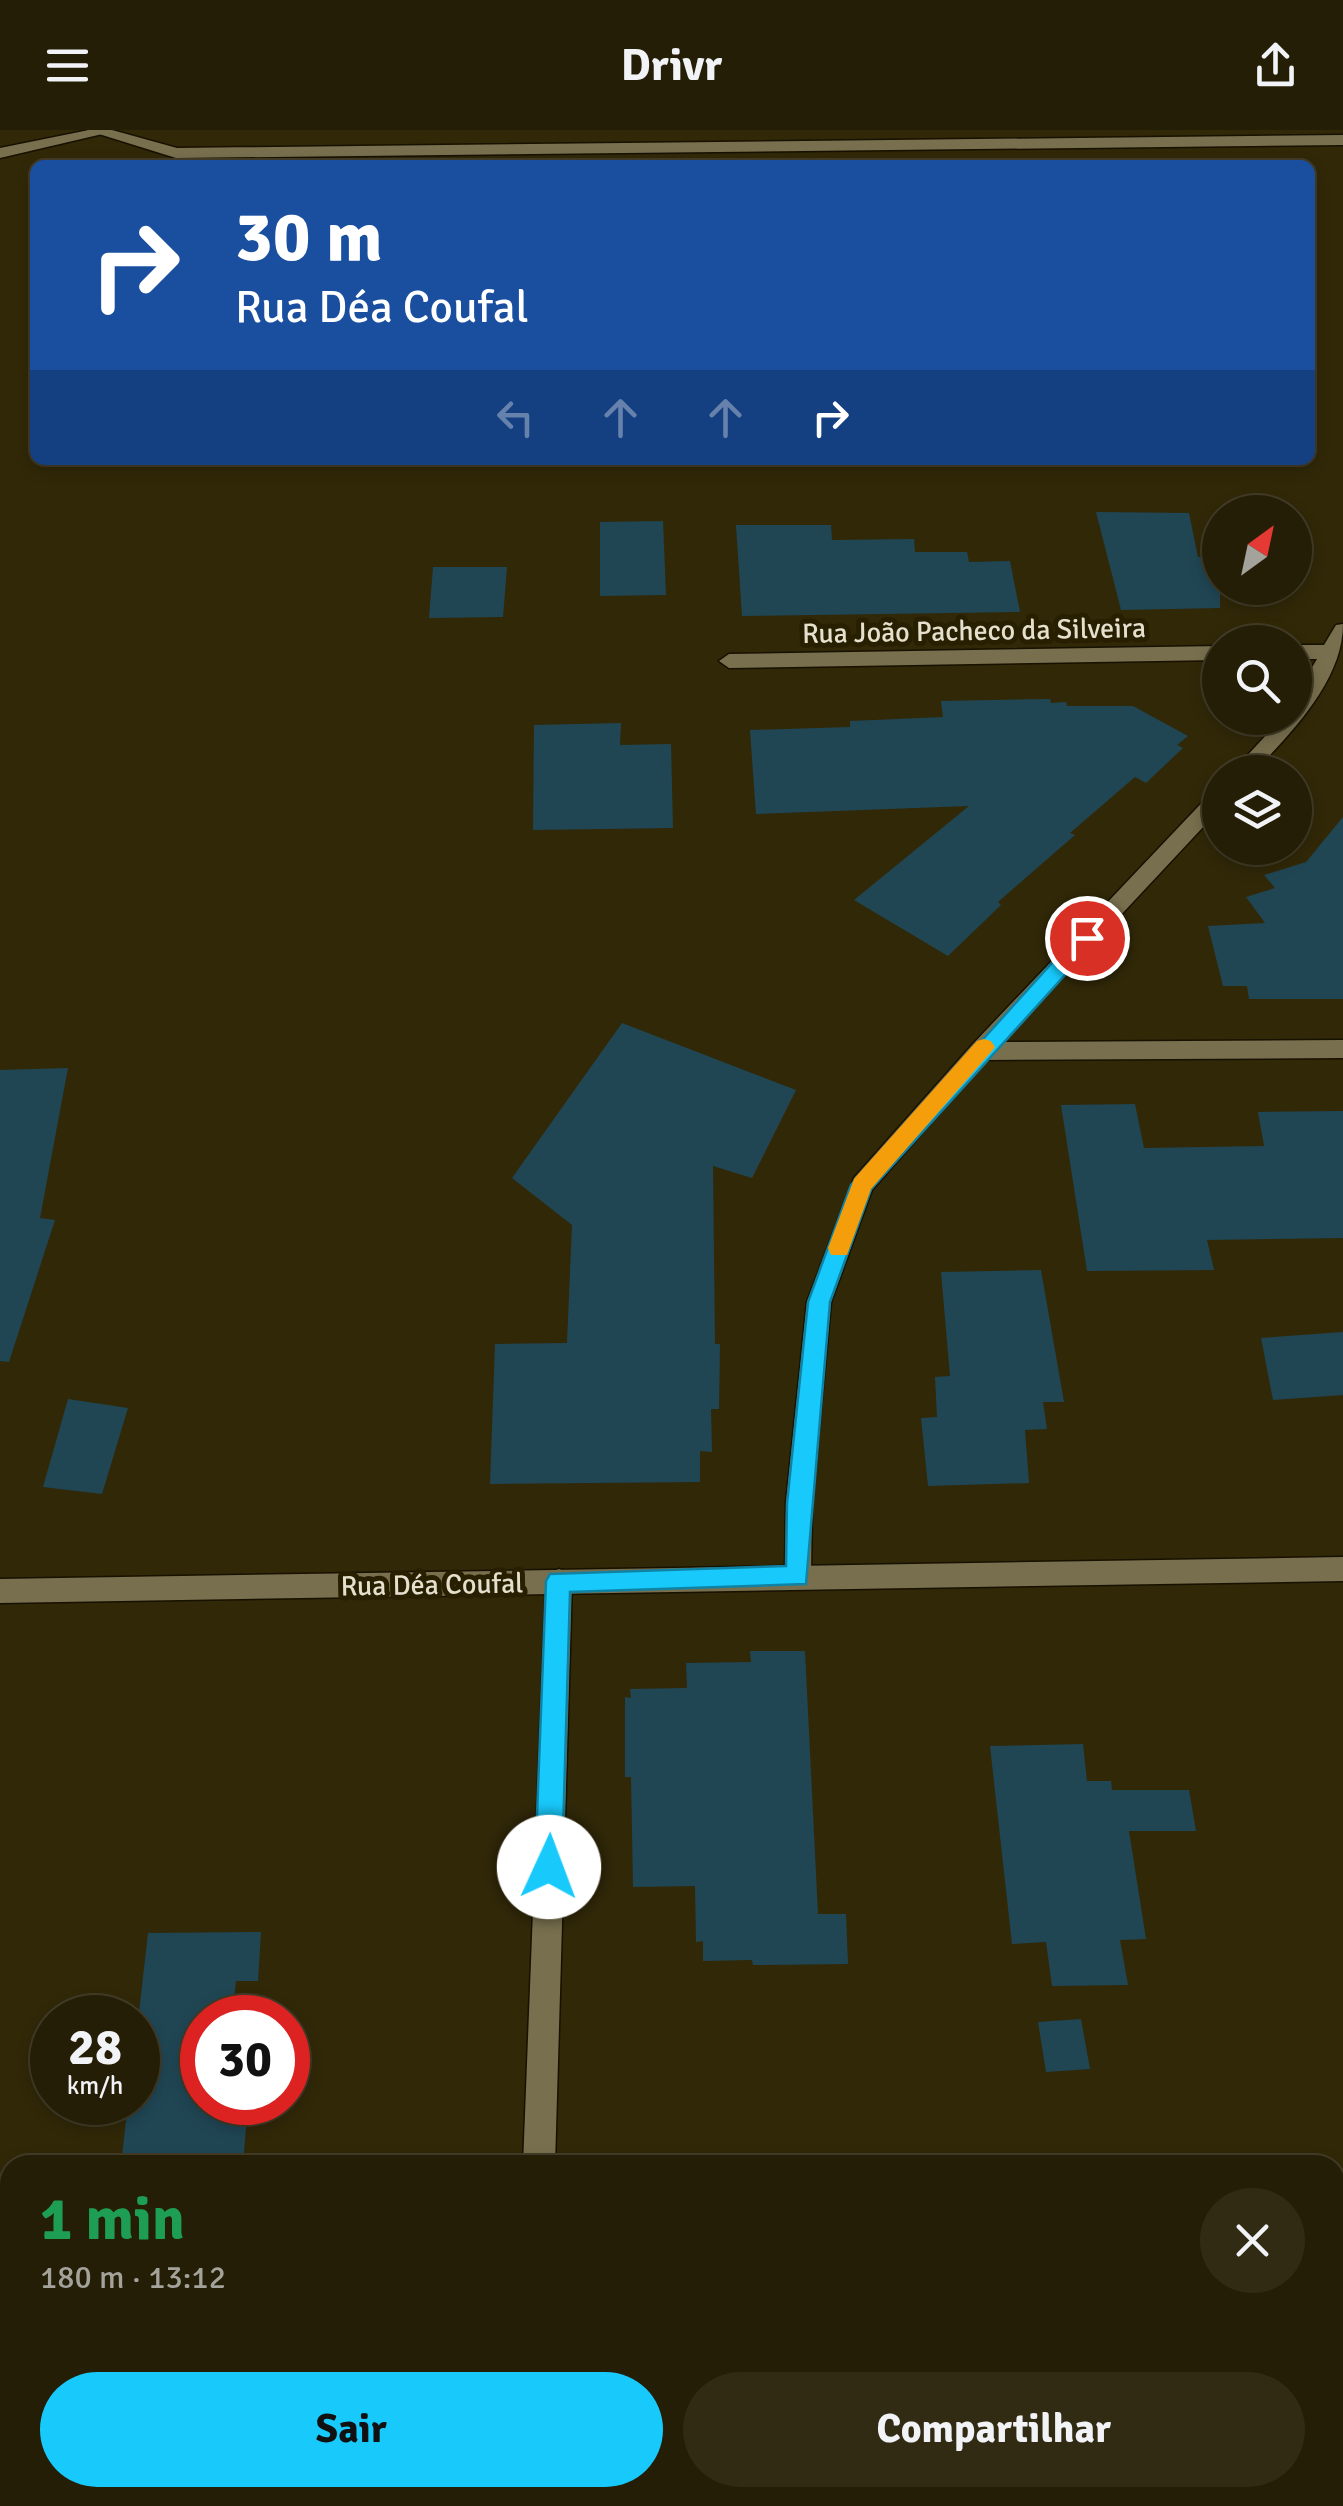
<!DOCTYPE html>
<html lang="pt">
<head>
<meta charset="utf-8">
<style>
  :root { --surface:#251e06; --page:#312b14; --text:#f1f3f6; --muted:#a3a29b; --line:#423c28; --accent:#18cafc }
  body { margin:0; font-family:Signika,sans-serif; background:var(--page); color:var(--text); height:100vh; display:flex; flex-direction:column; font-size:38px; white-space:nowrap }
  * { box-sizing:border-box; margin:0 }
  p { font-size:32px; color:var(--muted) }
  .icon { flex:none; width:55px; height:55px; fill:none; stroke:currentColor; stroke-width:2; stroke-linecap:round; stroke-linejoin:round }
  .map { position:relative; flex:1; overflow:hidden }
  .panel { position:absolute; left:0px; top:2025px; width:1345px; height:352px; display:flex; flex-direction:column; background:var(--surface); border-radius:30px 30px 0 0; box-shadow:0 5px 15px #0003,0 0 0 2px var(--line) }
  .panel>* { flex:none }
  .top-card { position:absolute; left:30px; top:30px; width:1285px; height:305px; border-radius:15px; box-shadow:0 5px 15px #0003,0 0 0 2px var(--line); background:#1a4fa0; color:#fff; overflow:hidden }
  .needle { width:65px; rotate:33deg }
  .tools { position:absolute; left:1202px; top:365px; display:grid; gap:20px }
  .tools a { display:grid; place-items:center; width:110px; height:110px; border-radius:50%; background:var(--surface); box-shadow:0 5px 15px #0003,0 0 0 2px var(--line); font-size:50px }
  .speed { position:absolute; left:30px; top:1865px; display:flex; gap:20px; font-size:50px; font-weight:700; text-align:center }
  .speed>* { display:grid; place-content:center; width:130px; height:130px; border-radius:50%; background:var(--surface); box-shadow:0 5px 15px #0003,0 0 0 2px var(--line); line-height:1 }
  .speed small { font-size:25px; font-weight:400 }
  .speed .limit { border:15px solid #d22; background:#fff; color:#111 }
  .pin { position:absolute; display:grid; place-items:center; width:85px; height:85px; color:#fff; margin:-42px; border:5px solid #fff; border-radius:50%; box-shadow:0 2px 10px #0007 }
  .me { position:absolute; width:110px; margin:-55px; rotate:2deg; stroke-linejoin:round; filter:drop-shadow(0 0 8px #0008) }
  .turn { display:flex; align-items:center; gap:35px; height:210px; padding:0 40px; font-size:45px }
  .turn .icon { width:130px; height:130px; stroke-width:2.5 }
  .turn b { display:block; font-size:70px; line-height:85px }
  .lanes { display:flex; align-items:center; height:95px; padding:0 40px; background:#0003; justify-content:center; gap:50px; direction:ltr }
  .lanes .off { opacity:.35 }
  .round { display:grid; place-items:center; flex:none; width:105px; height:105px; border-radius:52px; background:var(--page) }
  .summary { display:flex; align-items:center; justify-content:space-between; height:170px; padding:0 40px }
  h1 { font-size:60px; font-weight:800; line-height:75px; color:#1e9e55 }
  .cta { display:flex; gap:20px; margin-top:auto; padding:20px 40px }
  .cta a { flex:1; height:115px; border-radius:60px; background:var(--accent); color:#111; font-size:40px; font-weight:800; line-height:115px; text-align:center }
  .cta a+a { background:var(--page); color:var(--text) }
  header { display:flex; justify-content:space-between; align-items:center; height:130px; padding:0 40px; background:var(--surface); font-size:45px; font-weight:800 }
  .map>svg:first-child { display:block }
</style>
</head>
<body>
<header><svg class="icon" aria-label="menu" viewBox="0 0 24 24"><path d="M4 6h16M4 12h16M4 18h16"/></svg>Drivr<svg class="icon" aria-label="share" viewBox="0 0 24 24"><path d="M12 15V3M7 8l5-5 5 5M5 13v7h14v-7"/></svg></header>
<div class="map">
<svg width="1343" height="2376" viewBox="0 0 1343 2376">
  <rect width="100%" height="100%" fill="#312808"/>
  <path fill="#544507" d="M 1335,2282 L 1343,2282 L 1343,2376 L 686,2376 L 686,2368 L 1335,2368 Z"/>
  <path fill="#204654" d="M 1096,382 L 1189,383 L 1198,427 L 1220,427 L 1220,478 L 1121,480 Z
    M 663,391 L 666,465 L 600,466 L 600,392 Z
    M 736,395 L 831,395 L 832,410 L 914,409 L 915,422 L 967,422 L 969,432 L 1010,431 L 1020,482 L 742,486 Z
    M 433,437 L 507,437 L 503,487 L 429,488 Z
    M 1050,569 L 1051,573 L 1066,572 L 1067,576 L 1133,576 L 1188,606 L 1177,615 L 1183,618 L 1146,653 L 1135,647 L 1070,703 L 1075,705 L 998,772 L 1001,775 L 948,826 L 854,770 L 969,676 L 756,684 L 750,600 L 850,597 L 850,591 L 943,587 L 941,571 Z
    M 621,593 L 620,615 L 671,614 L 673,698 L 533,700 L 534,595 Z
    M 1343,687 L 1343,869 L 1249,869 L 1247,856 L 1223,856 L 1208,796 L 1265,793 L 1246,767 L 1275,758 L 1264,745 L 1306,732 Z
    M 622,893 L 796,960 L 752,1048 L 713,1036 L 715,1214 L 720,1214 L 719,1279 L 711,1279 L 712,1322 L 700,1321 L 700,1352 L 490,1354 L 495,1214 L 567,1213 L 572,1095 L 512,1048 Z
    M 68,938 L 40,1088 L 55,1090 L 9,1232 L 0,1231 L 0,940 Z
    M 1135,974 L 1144,1018 L 1264,1016 L 1258,982 L 1343,981 L 1343,1108 L 1207,1110 L 1214,1140 L 1087,1141 L 1061,975 Z
    M 1041,1140 L 1064,1272 L 1043,1272 L 1047,1299 L 1025,1300 L 1029,1353 L 928,1356 L 921,1288 L 937,1287 L 935,1247 L 950,1246 L 941,1142 Z
    M 1343,1202 L 1343,1265 L 1273,1270 L 1261,1208 Z
    M 68,1269 L 128,1278 L 102,1364 L 43,1357 Z
    M 750,1521 L 805,1521 L 818,1784 L 846,1784 L 848,1834 L 753,1835 L 752,1830 L 703,1831 L 703,1811 L 696,1812 L 695,1756 L 633,1757 L 631,1647 L 625,1647 L 625,1567 L 631,1568 L 630,1559 L 687,1558 L 686,1533 L 751,1532 Z
    M 1083,1614 L 1087,1651 L 1111,1651 L 1112,1660 L 1189,1660 L 1196,1701 L 1129,1701 L 1146,1809 L 1120,1810 L 1128,1855 L 1052,1856 L 1046,1812 L 1012,1814 L 990,1616 Z
    M 261,1802 L 258,1851 L 236,1851 L 232,1888 L 202,1888 L 202,1972 L 248,1974 L 243,2035 L 121,2035 L 128,1972 L 138,1972 L 138,1891 L 148,1803 Z
    M 1081,1889 L 1090,1939 L 1046,1942 L 1038,1892 Z"/>
  <g fill="none" stroke-linecap="round" stroke-linejoin="round">
    <g stroke="#171100" stroke-width="3">
      <path id="lane" d="M 89,0 L 111,2 L 0,28 L 0,18 Z"/>
    </g>
    <g stroke="#171100" stroke-width="3">
      <path id="street" d="M 1343,494 C 1343,550 1292,602 1254,642 L 1232,642 L 1282,588 L 1295,588 L 1295,566 L 1317,529 L 1295,529 L 1295,515 L 1324,515 L 1336,495 Z
        M 1220,516 L 1220,530 L 729,538 L 719,531 L 729,524 Z
        M 1220,659 L 1220,679 L 1002,912 L 1343,910 L 1343,928 L 986,930 L 872,1060 L 831,1172 L 812,1373 L 811,1447 L 808,1455 L 798,1459 L 788,1455 L 785,1447 L 786,1373 L 807,1172 L 854,1048 L 972,915 L 1213,661 Z
        M 559,1439 L 569,1443 L 572,1451 L 555,2035 L 523,2035 L 546,1451 L 549,1443 Z
        M 10,2161 L 10,2193 L 0,2194 L 0,2162 Z
        M 517,2368 L 551,2368 L 551,2376 L 517,2376 Z"/>
    </g>
    <g stroke="#171100" stroke-width="3">
      <path id="secondary" d="M 86,0 L 112,0 L 177,18 L 1343,5 L 1343,15 L 176,28 Z
        M 1343,1427 L 1343,1451 L 0,1473 L 0,1449 Z"/>
    </g>
    <use href="#lane" fill="#786f4e" fill-rule="evenodd"/>
    <use href="#street" fill="#786f4e" fill-rule="evenodd"/>
    <use href="#secondary" fill="#786f4e" fill-rule="evenodd"/>
  </g>
  <path fill="#18cafc" stroke="#1083a4" stroke-width="2.5" d="M 1087,800 L 1097,808 L 1094,813 L 871,1059 L 830,1172 L 806,1454 L 570,1462 L 562,1737 L 558,1746 L 549,1749 L 539,1746 L 535,1737 L 546,1451 L 550,1444 L 786,1436 L 787,1373 L 808,1172 L 851,1055 L 1080,802 Z"/>
  <path fill="#f59e0b" d="M 984,909 L 991,911 L 995,917 L 991,922 L 871,1059 L 847,1125 L 831,1125 L 828,1118 L 854,1049 L 977,911 Z"/>
  <g text-anchor="middle" stroke-width="10" stroke-linejoin="round" paint-order="stroke">
    <g font-size="28" fill="#e5e0ce" stroke="#271f00">
      <text transform="translate(974 500) rotate(-1)" y="10">Rua João Pacheco da Silveira</text>
      <text transform="translate(432 1454) rotate(-1)" y="10">Rua Déa Coufal</text>
    </g>
  </g>
</svg>
<div class="tools">
<a><svg class="needle" viewBox="-14 -14 28 28"><path d="M0-13l5 13h-10z" fill="#e53935"/><path d="M0 13l5-13h-10z" fill="#a3a29b"/></svg></a>
<a><svg class="icon" aria-label="search" viewBox="0 0 24 24"><circle cx="10" cy="10" r="6"/><path d="M15 15l6 6"/></svg></a>
<a><svg class="icon" aria-label="layers" viewBox="0 0 24 24"><path d="M12 4l9 5-9 5-9-5zM3 14l9 5 9-5"/></svg></a>
</div>
<div class="speed"><div>28<small>km/h</small></div><div class="limit">30</div></div>
<div class="pin" style="left:1087px;top:808px;background:#d93025"><svg class="icon" aria-label="arrive" viewBox="0 0 24 24"><path d="M6 21V4h12l-3 4 3 4H6"/></svg></div>
<svg class="me" style="left:549px;top:1737px" viewBox="-20 -20 40 40"><circle r="19" fill="#fff"/><path d="M0-13L10 11 0 6-10 11z" fill="#18cafc"/></svg>
<div class="top-card">
<div class="turn"><svg class="icon" aria-label="right" viewBox="0 0 24 24"><path d="M7 20v-9h11M14 6l5 5-5 5"/></svg><div><b>30 m</b>Rua Déa Coufal</div></div>
<div class="lanes"><svg class="icon off" aria-label="left" viewBox="0 0 24 24"><path d="M17 20v-9H6M10 6l-5 5 5 5"/></svg><svg class="icon off" aria-label="ahead" viewBox="0 0 24 24"><path d="M12 20V5M6 11l6-6 6 6"/></svg><svg class="icon off" aria-label="ahead" viewBox="0 0 24 24"><path d="M12 20V5M6 11l6-6 6 6"/></svg><svg class="icon" aria-label="right" viewBox="0 0 24 24"><path d="M7 20v-9h11M14 6l5 5-5 5"/></svg></div>
</div>
<section class="panel">
<div class="summary"><div><h1>1 min</h1><p>180 m · 13:12</p></div><a class="round"><svg class="icon" aria-label="close" viewBox="0 0 24 24"><path d="M6 6l12 12M18 6L6 18"/></svg></a></div>
<div class="cta"><a>Sair</a><a>Compartilhar</a></div>
</section>
</div>
</body>
</html>
